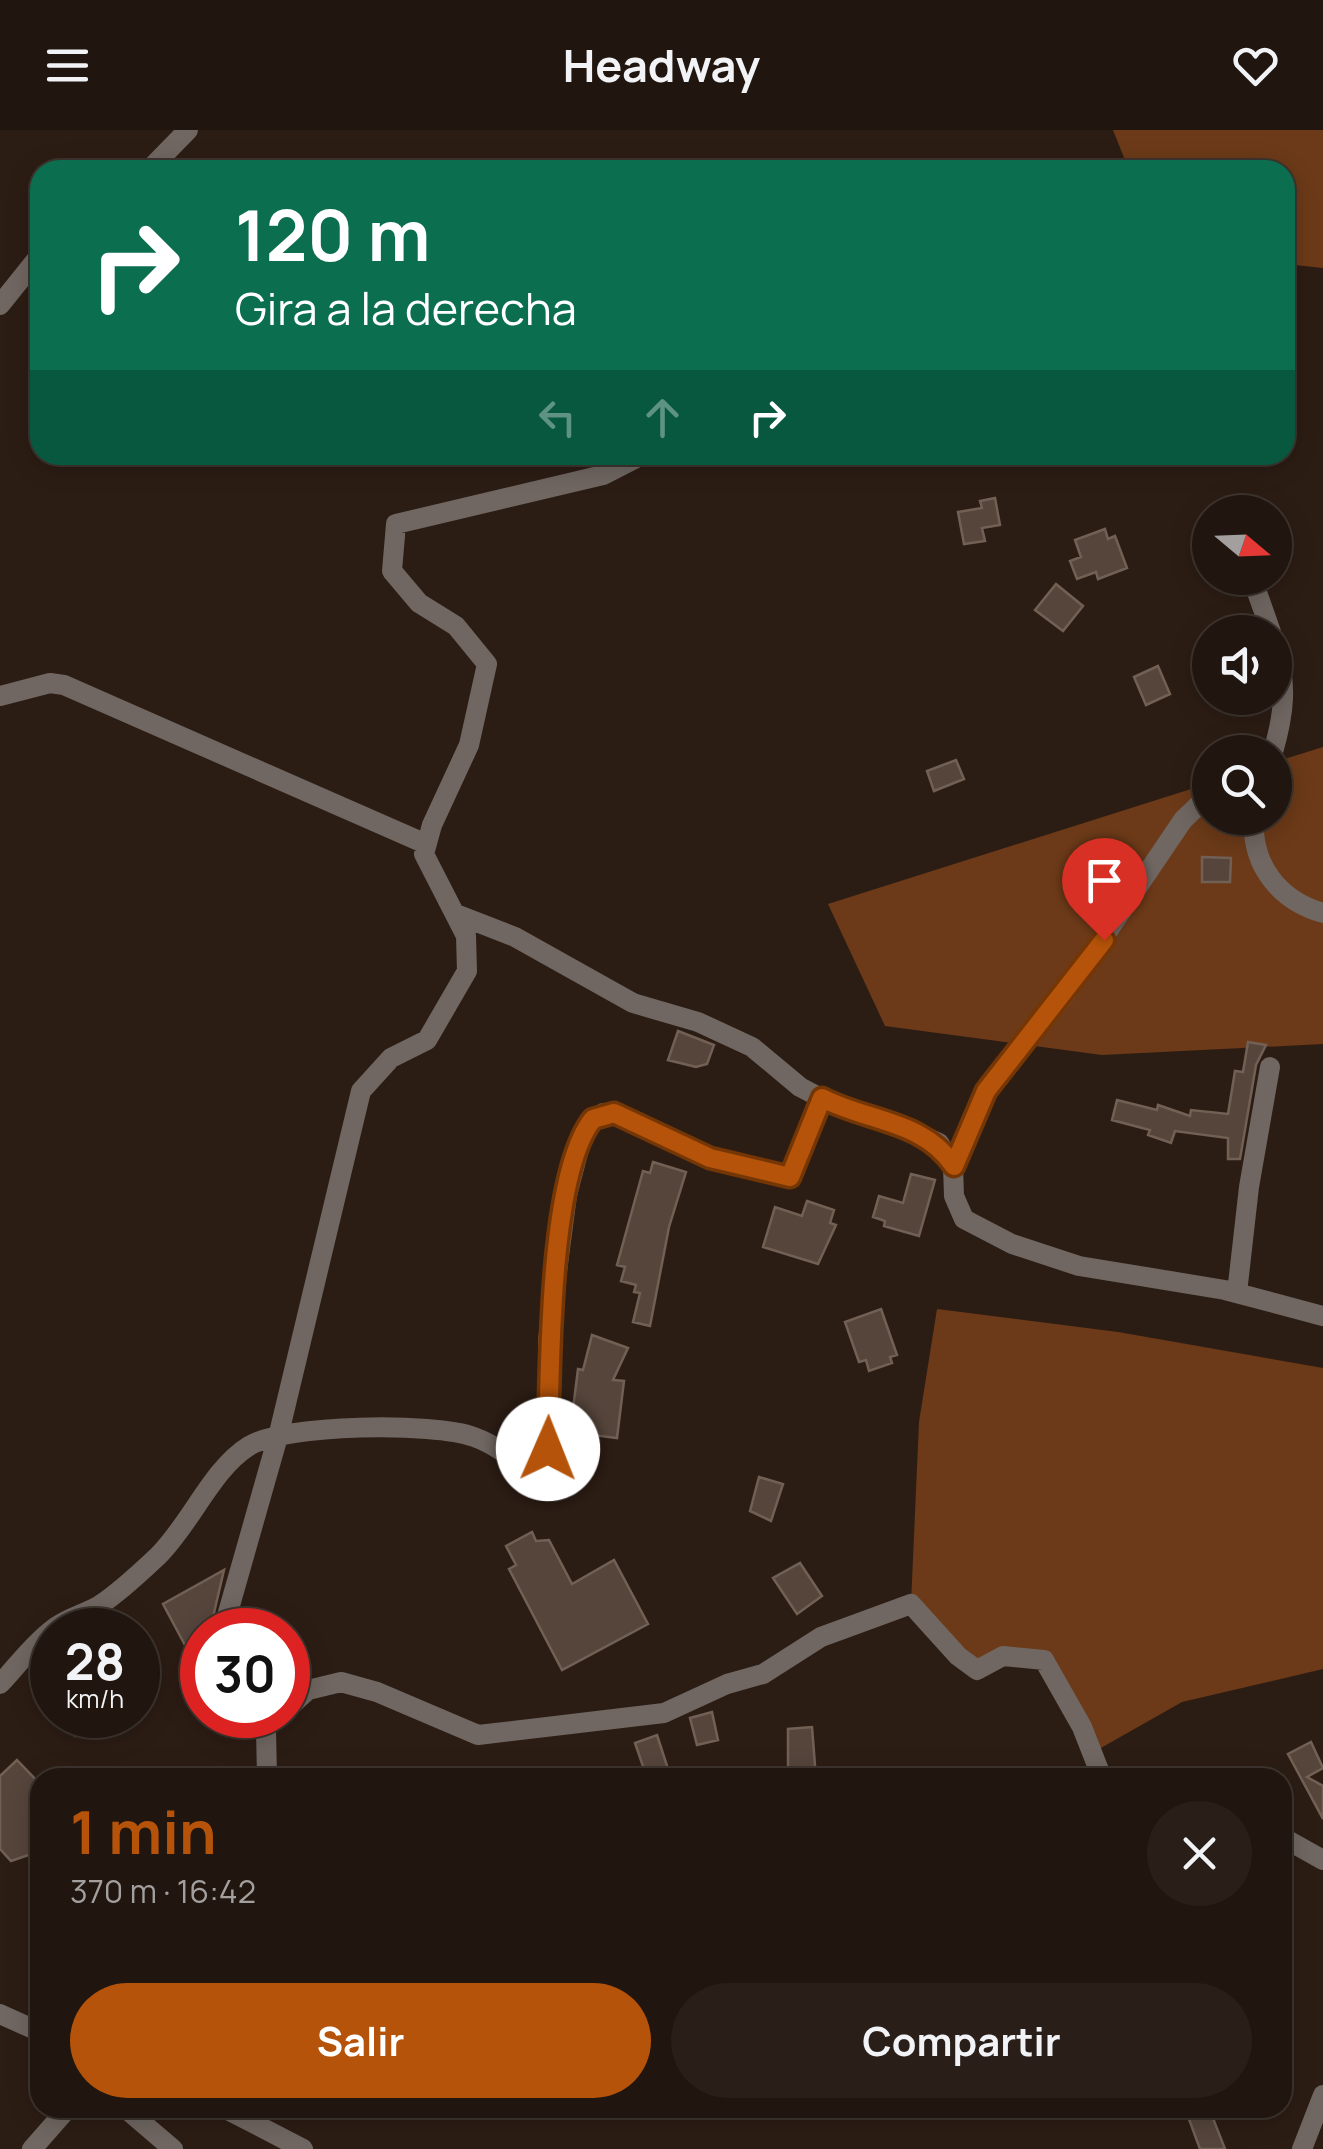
<!DOCTYPE html>
<html lang="es">
<head>
<meta charset="utf-8">
<style>
  :root { --surface:#21160f; --page:#291f18; --text:#f1f3f6; --muted:#a29f9e; --line:#3e352f; --accent:#b45309 }
  body { margin:0; font-family:Manrope,sans-serif; background:var(--page); color:var(--text); height:100vh; display:flex; flex-direction:column; font-size:38px; white-space:nowrap }
  * { box-sizing:border-box; margin:0 }
  p { font-size:32px; color:var(--muted) }
  .icon { flex:none; width:55px; height:55px; fill:none; stroke:currentColor; stroke-width:2; stroke-linecap:round; stroke-linejoin:round }
  .map { position:relative; flex:1; overflow:hidden }
  .drawer { position:absolute; left:30px; top:1638px; width:1262px; height:350px; display:flex; flex-direction:column; background:var(--surface); border-radius:30px; box-shadow:0 5px 25px #0003,0 0 0 2px var(--line) }
  .drawer>* { flex:none }
  .guide { position:absolute; left:30px; top:30px; width:1265px; height:305px; border-radius:30px; box-shadow:0 5px 25px #0003,0 0 0 2px var(--line); background:#0b6e4f; color:#fff; overflow:hidden }
  .needle { width:65px; rotate:109deg }
  .tools { position:absolute; left:1192px; top:365px; display:grid; gap:20px }
  .tools a { display:grid; place-items:center; width:100px; height:100px; border-radius:50%; background:var(--surface); box-shadow:0 5px 25px #0003,0 0 0 2px var(--line); font-size:50px }
  .speed { position:absolute; left:30px; top:1478px; display:flex; gap:20px; font-size:50px; font-weight:700; text-align:center }
  .speed>* { display:grid; place-content:center; width:130px; height:130px; border-radius:50%; background:var(--surface); box-shadow:0 5px 25px #0003,0 0 0 2px var(--line); line-height:1 }
  .speed small { font-size:25px; font-weight:400 }
  .speed .limit { border:15px solid #d22; background:#fff; color:#111 }
  .pin { position:absolute; display:grid; place-items:center; width:85px; height:85px; color:#fff; margin:-102px -42px; border-radius:50% 50% 50% 0; rotate:-45deg; box-shadow:0 0 10px #0007 }
  .pin .icon { rotate:45deg }
  .me { position:absolute; width:110px; margin:-55px; rotate:1deg; stroke-linejoin:round; filter:drop-shadow(0 0 8px #0008) }
  .turn { display:flex; align-items:center; gap:35px; height:210px; padding:0 40px; font-size:45px }
  .turn .icon { width:130px; height:130px; stroke-width:2.5 }
  .turn b { display:block; font-size:70px; line-height:85px }
  .lanes { display:flex; align-items:center; height:95px; padding:0 40px; background:#0003; justify-content:center; gap:50px; direction:ltr }
  .lanes .off { opacity:.35 }
  .round { display:grid; place-items:center; flex:none; width:105px; height:105px; border-radius:52px; background:var(--page) }
  .headline { display:flex; align-items:center; justify-content:space-between; height:170px; padding:0 40px }
  h1 { font-size:60px; font-weight:700; line-height:75px; color:var(--accent) }
  .primary-button { display:flex; gap:20px; margin-top:auto; padding:20px 40px }
  .primary-button a { flex:1; height:115px; border-radius:60px; background:var(--accent); color:#fff; font-size:40px; font-weight:700; line-height:115px; text-align:center }
  .primary-button a+a { background:var(--page); color:var(--text) }
  header { display:flex; justify-content:space-between; align-items:center; height:130px; padding:0 40px; background:var(--surface); font-size:45px; font-weight:700 }
  .map>svg:first-child { display:block }
</style>
</head>
<body>
<header><svg class="icon" aria-label="menu" viewBox="0 0 24 24"><path d="M4 6h16M4 12h16M4 18h16"/></svg>Headway<svg class="icon" aria-label="heart" viewBox="0 0 24 24"><path d="M12 20l-8-8c-3-5 5-10 8-4 3-6 11-1 8 4z"/></svg></header>
<div class="map">
<svg width="1323" height="2019" viewBox="0 0 1323 2019">
  <rect width="100%" height="100%" fill="#2c1d14"/>
  <path fill="#6c3a18" d="M 1113,0 L 1323,0 L 1323,138 L 1285,134 L 1285,40 L 1129,40 Z
    M 1323,617 L 1323,914 L 1102,925 L 885,896 L 828,774 L 1210,653 L 1210,688 L 1275,688 L 1275,632 Z
    M 937,1179 L 1118,1202 L 1323,1238 L 1323,1539 L 1182,1572 L 1092,1623 L 1044,1530 L 977,1540 L 911,1474 L 919,1292 Z"/>
  <path fill="#56453b" stroke="#726055" stroke-width="2.5" d="M 995,368 L 1000,395 L 982,398 L 985,411 L 964,414 L 958,382 L 982,378 L 980,371 Z
    M 1105,399 L 1108,409 L 1115,406 L 1127,438 L 1098,449 L 1096,442 L 1077,449 L 1070,431 L 1081,427 L 1075,410 Z
    M 1056,454 L 1083,476 L 1063,501 L 1035,480 Z
    M 1158,536 L 1170,564 L 1146,575 L 1134,547 Z
    M 956,630 L 964,649 L 934,661 L 927,641 Z
    M 1202,727 L 1231,728 L 1230,752 L 1202,752 Z
    M 678,901 L 714,915 L 707,934 L 696,937 L 668,930 Z
    M 1248,912 L 1266,915 L 1256,935 L 1240,1029 L 1228,1029 L 1228,1008 L 1175,1001 L 1171,1013 L 1148,1005 L 1150,1000 L 1112,990 L 1117,970 L 1157,980 L 1158,975 L 1190,986 L 1191,980 L 1228,984 L 1235,941 L 1243,942 Z
    M 653,1032 L 686,1042 L 669,1097 L 650,1196 L 633,1192 L 640,1163 L 634,1162 L 636,1155 L 621,1151 L 625,1137 L 617,1135 L 643,1041 L 650,1043 Z
    M 911,1044 L 935,1050 L 919,1106 L 884,1096 L 885,1091 L 873,1087 L 879,1066 L 903,1073 Z
    M 807,1071 L 834,1080 L 830,1093 L 836,1095 L 818,1134 L 763,1117 L 775,1077 L 802,1086 Z
    M 881,1179 L 897,1225 L 890,1227 L 892,1233 L 869,1241 L 866,1230 L 859,1232 L 845,1192 Z
    M 592,1205 L 628,1218 L 613,1250 L 624,1251 L 617,1308 L 577,1303 L 580,1280 L 573,1279 L 578,1239 L 583,1240 Z
    M 759,1347 L 783,1354 L 771,1391 L 750,1381 Z
    M 532,1402 L 536,1411 L 549,1410 L 572,1454 L 614,1430 L 648,1494 L 562,1540 L 509,1439 L 516,1435 L 506,1416 Z
    M 800,1433 L 822,1466 L 797,1484 L 773,1448 Z
    M 224,1440 L 210,1500 L 202,1500 L 202,1547 L 163,1474 Z
    M 712,1582 L 718,1610 L 697,1615 L 690,1588 Z
    M 59,1585 L 138,1585 L 138,1591 L 75,1606 Z
    M 812,1597 L 816,1648 L 788,1648 L 788,1599 Z
    M 657,1605 L 669,1642 L 647,1648 L 635,1613 Z
    M 1311,1612 L 1323,1638 L 1307,1647 L 1323,1656 L 1323,1689 L 1288,1624 Z
    M 17,1630 L 40,1654 L 40,1721 L 11,1731 L 0,1719 L 0,1646 Z
    M 1194,1978 L 1209,1978 L 1225,2019 L 1200,2019 L 1186,1981 Z"/>
  <g fill="none" stroke-linecap="round" stroke-linejoin="round">
    <path stroke="#706762" stroke-width="20" d="M 149,40 L 188,0
      M 0,175 L 40,125
      M 1252,448 L 1271,502
      M 0,566 L 50,553 L 64,555 L 426,714
      M 1273,622 C 1284,584 1288,554 1275,515
      M 1254,688 C 1251,734 1278,770 1323,783
      M 456,784 L 515,807 L 633,873 L 698,892 L 752,917 L 800,957 L 836,976 L 894,992 L 939,1013 L 953,1036 L 954,1066 L 964,1089 L 1012,1114 L 1079,1136 L 1225,1160 L 1323,1186
      M 953,1036 L 986,961 L 1066,863 L 1183,690 L 1210,664
      M 1237,1163 L 1249,1057 L 1270,937
      M 223,1500 L 279,1303 L 361,961 L 391,928 L 427,910 L 467,841 L 466,806 L 424,724 L 432,695 L 469,615 L 487,534 L 456,496 L 419,473 L 392,441 L 396,394 L 603,345 L 642,325
      M 0,1554 C 17,1536 33,1514 53,1499 C 66,1488 85,1484 100,1475 C 120,1462 141,1442 158,1426 C 192,1392 212,1339 249,1316 C 285,1294 434,1292 474,1307 C 491,1313 513,1327 524,1341 C 537,1343 544,1330 548,1319 L 548,1210 L 567,1065 L 584,1000 L 603,983 L 614,983 L 710,1028 L 790,1047 L 822,968
      M 288,1578 L 308,1560 L 341,1552 L 377,1562 L 478,1605 L 664,1583 L 727,1554 L 763,1544 L 821,1507 L 911,1474 L 958,1526 L 977,1540 L 1003,1526 L 1044,1530 L 1082,1597 L 1102,1648
      M 244,1585 L 266,1600 L 267,1648
      M 1282,1707 L 1323,1730
      M 0,1884 L 40,1902
      M 125,1978 L 173,2019
      M 224,1978 L 303,2019
      M 32,2019 L 68,1978
      M 1302,2019 L 1323,1965"/>
  </g>
  <g fill="none" stroke-linecap="round" stroke-linejoin="round">
    <g stroke="#753606" stroke-width="25">
      <path id="route" d="M 548,1319 C 550,1245 548,1044 593,989 L 614,983 L 710,1028 L 790,1047 L 822,968 C 868,992 923,990 954,1036 L 986,961 L 1104,810"/>
    </g>
    <use href="#route" stroke="#b45309" stroke-width="18"/>
  </g>
</svg>
<div class="tools">
<a><svg class="needle" viewBox="-14 -14 28 28"><path d="M0-13l5 13h-10z" fill="#e53935"/><path d="M0 13l5-13h-10z" fill="#a29f9e"/></svg></a>
<a><svg class="icon" aria-label="sound" viewBox="0 0 24 24"><path d="M4 9h4l5-4v14l-5-4H4zM17 9q2 3 0 6"/></svg></a>
<a><svg class="icon" aria-label="search" viewBox="0 0 24 24"><circle cx="10" cy="10" r="6"/><path d="M15 15l6 6"/></svg></a>
</div>
<div class="speed"><div>28<small>km/h</small></div><div class="limit">30</div></div>
<div class="pin" style="left:1104px;top:810px;background:#d93025"><svg class="icon" aria-label="arrive" viewBox="0 0 24 24"><path d="M6 21V4h12l-3 4 3 4H6"/></svg></div>
<svg class="me" style="left:548px;top:1319px" viewBox="-20 -20 40 40"><circle r="19" fill="#fff"/><path d="M0-13L10 11 0 6-10 11z" fill="#b45309"/></svg>
<div class="guide">
<div class="turn"><svg class="icon" aria-label="right" viewBox="0 0 24 24"><path d="M7 20v-9h11M14 6l5 5-5 5"/></svg><div><b>120 m</b>Gira a la derecha</div></div>
<div class="lanes"><svg class="icon off" aria-label="left" viewBox="0 0 24 24"><path d="M17 20v-9H6M10 6l-5 5 5 5"/></svg><svg class="icon off" aria-label="ahead" viewBox="0 0 24 24"><path d="M12 20V5M6 11l6-6 6 6"/></svg><svg class="icon" aria-label="right" viewBox="0 0 24 24"><path d="M7 20v-9h11M14 6l5 5-5 5"/></svg></div>
</div>
<section class="drawer">
<div class="headline"><div><h1>1 min</h1><p>370 m · 16:42</p></div><a class="round"><svg class="icon" aria-label="close" viewBox="0 0 24 24"><path d="M6 6l12 12M18 6L6 18"/></svg></a></div>
<div class="primary-button"><a>Salir</a><a>Compartir</a></div>
</section>
</div>
</body>
</html>
